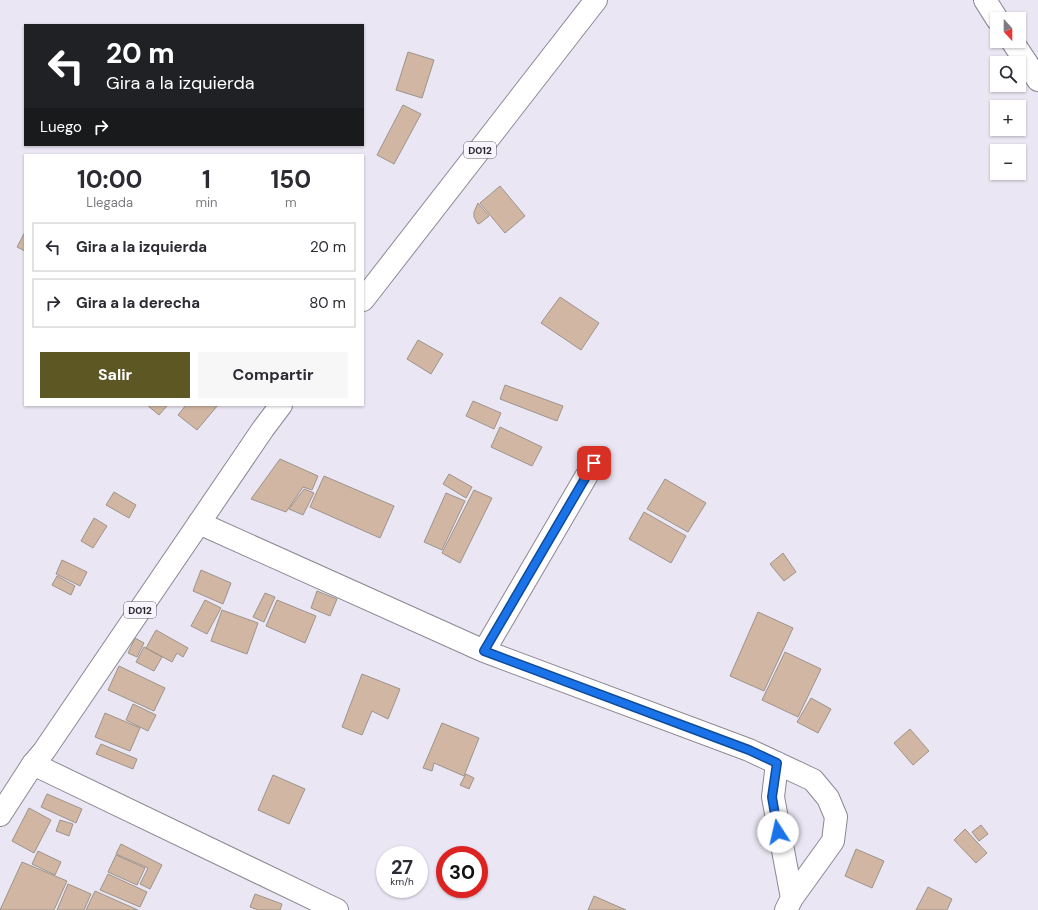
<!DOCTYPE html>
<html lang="es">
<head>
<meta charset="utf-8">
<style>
  :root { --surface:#fff; --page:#f7f7f7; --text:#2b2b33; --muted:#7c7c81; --line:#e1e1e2; --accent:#5d5724 }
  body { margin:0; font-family:"DM Sans",sans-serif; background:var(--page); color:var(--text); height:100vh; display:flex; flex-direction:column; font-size:15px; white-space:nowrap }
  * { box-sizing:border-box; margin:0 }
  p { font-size:13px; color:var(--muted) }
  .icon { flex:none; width:22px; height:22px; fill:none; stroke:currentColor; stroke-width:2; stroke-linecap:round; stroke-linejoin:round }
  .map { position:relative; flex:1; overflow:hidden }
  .side { position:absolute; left:24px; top:154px; width:340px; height:252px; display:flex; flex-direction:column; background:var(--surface); border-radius:0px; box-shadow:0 1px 3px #0004 }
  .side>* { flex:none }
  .banner { position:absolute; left:24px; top:24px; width:340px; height:122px; border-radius:0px; box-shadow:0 1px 3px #0004; background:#202124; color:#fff; overflow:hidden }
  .needle { width:26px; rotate:159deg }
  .fabs { position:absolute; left:990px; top:12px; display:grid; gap:8px }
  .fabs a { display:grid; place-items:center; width:36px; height:36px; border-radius:0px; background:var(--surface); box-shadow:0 1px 3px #0004; font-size:20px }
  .speed { position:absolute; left:376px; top:846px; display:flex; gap:8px; font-size:20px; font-weight:700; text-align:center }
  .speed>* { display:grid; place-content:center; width:52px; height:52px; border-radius:50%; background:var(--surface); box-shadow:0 1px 3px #0004; line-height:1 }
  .speed small { font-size:10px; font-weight:400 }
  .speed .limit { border:6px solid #d22; background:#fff; color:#111 }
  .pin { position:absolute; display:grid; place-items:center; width:34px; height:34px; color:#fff; margin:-17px; border-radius:8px; box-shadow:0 2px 6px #0006 }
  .me { position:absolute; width:44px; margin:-22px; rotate:350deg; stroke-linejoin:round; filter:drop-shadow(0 0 3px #0008) }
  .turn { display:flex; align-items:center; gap:14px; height:84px; padding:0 16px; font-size:18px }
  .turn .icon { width:52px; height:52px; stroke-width:2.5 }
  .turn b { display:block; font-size:28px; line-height:34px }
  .then { display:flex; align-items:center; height:38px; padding:0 16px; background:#0003; gap:8px; font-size:15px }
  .eta { display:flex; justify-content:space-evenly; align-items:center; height:68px; text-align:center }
  .eta b { font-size:24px; font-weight:700; line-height:28px }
  .primary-button { display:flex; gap:8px; margin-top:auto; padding:8px 16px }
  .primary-button a { flex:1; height:46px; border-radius:0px; background:var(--accent); color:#fff; font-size:16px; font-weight:700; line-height:46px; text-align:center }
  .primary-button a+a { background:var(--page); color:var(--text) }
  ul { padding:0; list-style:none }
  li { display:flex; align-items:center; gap:12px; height:50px; margin:0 8px 6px; padding:0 8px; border:2px solid var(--line); border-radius:0px }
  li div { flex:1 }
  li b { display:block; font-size:15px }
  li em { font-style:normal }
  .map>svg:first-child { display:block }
</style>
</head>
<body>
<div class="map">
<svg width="1038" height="910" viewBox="0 0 1038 910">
  <rect width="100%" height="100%" fill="#eae6f3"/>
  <path fill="#d1b7a3" stroke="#9d938b" d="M 408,52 L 434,60 L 422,98 L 396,90 Z
    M 403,105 L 421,114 L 394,164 L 377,155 Z
    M 500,186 L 525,216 L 505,233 L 480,203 Z
    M 478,203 L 489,216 L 479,224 L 477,223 L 474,217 L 474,212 Z
    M 25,232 L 25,251 L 17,247 Z
    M 560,297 L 599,323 L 581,350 L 541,323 Z
    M 418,340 L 443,354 L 431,374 L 407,359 Z
    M 505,385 L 563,406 L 557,421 L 500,399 Z
    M 473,401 L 501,413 L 494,429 L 466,416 Z
    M 147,405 L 166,405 L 167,406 L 159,415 Z
    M 186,405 L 218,405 L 197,430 L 178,415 Z
    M 500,427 L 542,447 L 532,466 L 491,447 Z
    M 280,459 L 318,476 L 312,490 L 303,487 L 286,512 L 251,499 Z
    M 449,474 L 472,487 L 466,498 L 443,484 Z
    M 324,476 L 394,506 L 380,538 L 310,507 Z
    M 665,479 L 706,503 L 688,532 L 647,509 Z
    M 304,489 L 314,493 L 303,515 L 289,509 Z
    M 474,490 L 492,498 L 460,563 L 442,553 Z
    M 114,492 L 136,505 L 129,518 L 106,505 Z
    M 446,493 L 465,501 L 442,550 L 424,542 Z
    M 644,512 L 686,536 L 671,563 L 629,539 Z
    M 94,518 L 107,526 L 93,548 L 81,541 Z
    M 783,553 L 796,572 L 784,581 L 770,564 Z
    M 62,560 L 87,572 L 80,586 L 56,574 Z
    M 201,570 L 231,583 L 223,604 L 193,591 Z
    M 57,576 L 75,586 L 71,595 L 52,585 Z
    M 317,591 L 337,599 L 330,616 L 311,608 Z
    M 265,593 L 275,597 L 264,622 L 253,617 Z
    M 205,600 L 221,608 L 207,634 L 191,626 Z
    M 277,600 L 316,616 L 305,643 L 266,626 Z
    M 222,610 L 258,623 L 247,654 L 211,641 Z
    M 758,612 L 793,628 L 764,691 L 730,676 Z
    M 156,630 L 188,648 L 183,657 L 177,653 L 172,662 L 146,648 Z
    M 135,638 L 144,643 L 137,657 L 128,653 Z
    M 144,647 L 162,657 L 154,671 L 136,662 Z
    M 785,652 L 821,669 L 798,717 L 762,700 Z
    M 119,666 L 165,688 L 154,711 L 108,690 Z
    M 362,674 L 400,689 L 388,719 L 372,711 L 362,735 L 342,727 Z
    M 811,698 L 831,709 L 818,733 L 797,722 Z
    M 133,704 L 156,715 L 148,731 L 126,720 Z
    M 105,713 L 140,728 L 130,751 L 95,737 Z
    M 442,723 L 479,738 L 464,776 L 434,763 L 432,771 L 423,768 Z
    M 910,729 L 929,751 L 913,765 L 894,743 Z
    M 101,744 L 137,759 L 133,769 L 96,754 Z
    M 466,774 L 474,778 L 469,789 L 460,785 Z
    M 273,775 L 305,789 L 289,824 L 258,810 Z
    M 47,794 L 82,809 L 76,823 L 41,807 Z
    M 29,808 L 51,820 L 34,853 L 12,841 Z
    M 60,820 L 73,824 L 69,836 L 56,831 Z
    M 981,825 L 988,834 L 979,841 L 972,832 Z
    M 965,829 L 987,853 L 976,863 L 954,840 Z
    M 121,844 L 162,865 L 150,889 L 140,884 L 148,868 L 116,854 Z
    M 856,849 L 884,861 L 872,888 L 845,876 Z
    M 38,851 L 61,862 L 55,875 L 32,864 Z
    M 116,855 L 145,868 L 137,885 L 108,872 Z
    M 22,862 L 67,881 L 54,910 L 0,910 Z
    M 108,874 L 147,892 L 140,907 L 100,890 Z
    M 68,884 L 91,894 L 84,910 L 57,910 Z
    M 928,887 L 952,899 L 947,910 L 916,910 Z
    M 95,891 L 138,910 L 86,910 Z
    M 255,894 L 282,904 L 280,910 L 258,910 L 250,907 Z
    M 594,896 L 626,910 L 588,910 Z"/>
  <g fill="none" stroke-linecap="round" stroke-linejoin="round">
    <g stroke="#8c8893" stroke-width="24">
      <path id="street" d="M 985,0 L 997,19
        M 1012,41 L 1038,80
        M 199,523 L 484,651 L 749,750 L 813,780 L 828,798 L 836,817 L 833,841 L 792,898 L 786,910
        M 484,651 L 594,463
        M 777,763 L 773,797 L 792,898
        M 33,764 L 337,910"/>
    </g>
    <g stroke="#8c8893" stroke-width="24">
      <path id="primary" d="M 363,300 L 596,0
        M 0,815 L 33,764 L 44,751 L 263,429 L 281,405"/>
    </g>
    <use href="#street" stroke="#fff" stroke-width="22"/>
    <use href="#primary" stroke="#fff" stroke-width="22"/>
  </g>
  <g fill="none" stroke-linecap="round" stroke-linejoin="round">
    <g stroke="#114b97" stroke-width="10">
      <path id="route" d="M 594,463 L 484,651 L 749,750 L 777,763 L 772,797 L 778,832"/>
    </g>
    <use href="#route" stroke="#1a73e8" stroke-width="7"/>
  </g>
  <g text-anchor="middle" stroke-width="4" stroke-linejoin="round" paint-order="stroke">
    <g fill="#f7f4fe" stroke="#65636a" stroke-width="1">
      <rect x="464" y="142" width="32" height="16" rx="3"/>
      <rect x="124" y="602" width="32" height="16" rx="3"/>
    </g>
    <g font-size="10" font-weight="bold" fill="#26252a">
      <text x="480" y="154">D012</text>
      <text x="140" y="614">D012</text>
    </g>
  </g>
</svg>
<div class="fabs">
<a><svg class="needle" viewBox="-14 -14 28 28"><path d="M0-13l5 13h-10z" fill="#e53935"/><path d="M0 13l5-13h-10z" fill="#7c7c81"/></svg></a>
<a><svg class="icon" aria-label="search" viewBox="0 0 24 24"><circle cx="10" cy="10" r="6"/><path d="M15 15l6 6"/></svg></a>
<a>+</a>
<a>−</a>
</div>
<div class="speed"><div>27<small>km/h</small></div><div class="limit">30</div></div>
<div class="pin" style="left:594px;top:463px;background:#d93025"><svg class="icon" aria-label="arrive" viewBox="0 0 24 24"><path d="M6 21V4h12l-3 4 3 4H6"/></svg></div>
<svg class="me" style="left:778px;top:832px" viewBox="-20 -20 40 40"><circle r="19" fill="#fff"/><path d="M0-13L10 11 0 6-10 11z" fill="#1a73e8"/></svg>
<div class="banner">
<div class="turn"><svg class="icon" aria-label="left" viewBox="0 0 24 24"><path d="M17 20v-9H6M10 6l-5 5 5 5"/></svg><div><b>20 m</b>Gira a la izquierda</div></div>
<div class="then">Luego<svg class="icon" aria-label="right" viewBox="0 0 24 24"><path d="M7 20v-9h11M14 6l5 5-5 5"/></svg></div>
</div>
<section class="side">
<div class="eta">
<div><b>10:00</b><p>Llegada</p></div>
<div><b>1</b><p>min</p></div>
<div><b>150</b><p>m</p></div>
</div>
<ul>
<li><svg class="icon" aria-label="left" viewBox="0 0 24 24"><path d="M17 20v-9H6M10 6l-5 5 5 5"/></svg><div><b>Gira a la izquierda</b></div><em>20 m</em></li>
<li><svg class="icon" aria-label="right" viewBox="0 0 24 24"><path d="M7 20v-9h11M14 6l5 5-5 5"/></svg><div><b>Gira a la derecha</b></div><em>80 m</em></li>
</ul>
<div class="primary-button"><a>Salir</a><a>Compartir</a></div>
</section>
</div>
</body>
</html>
